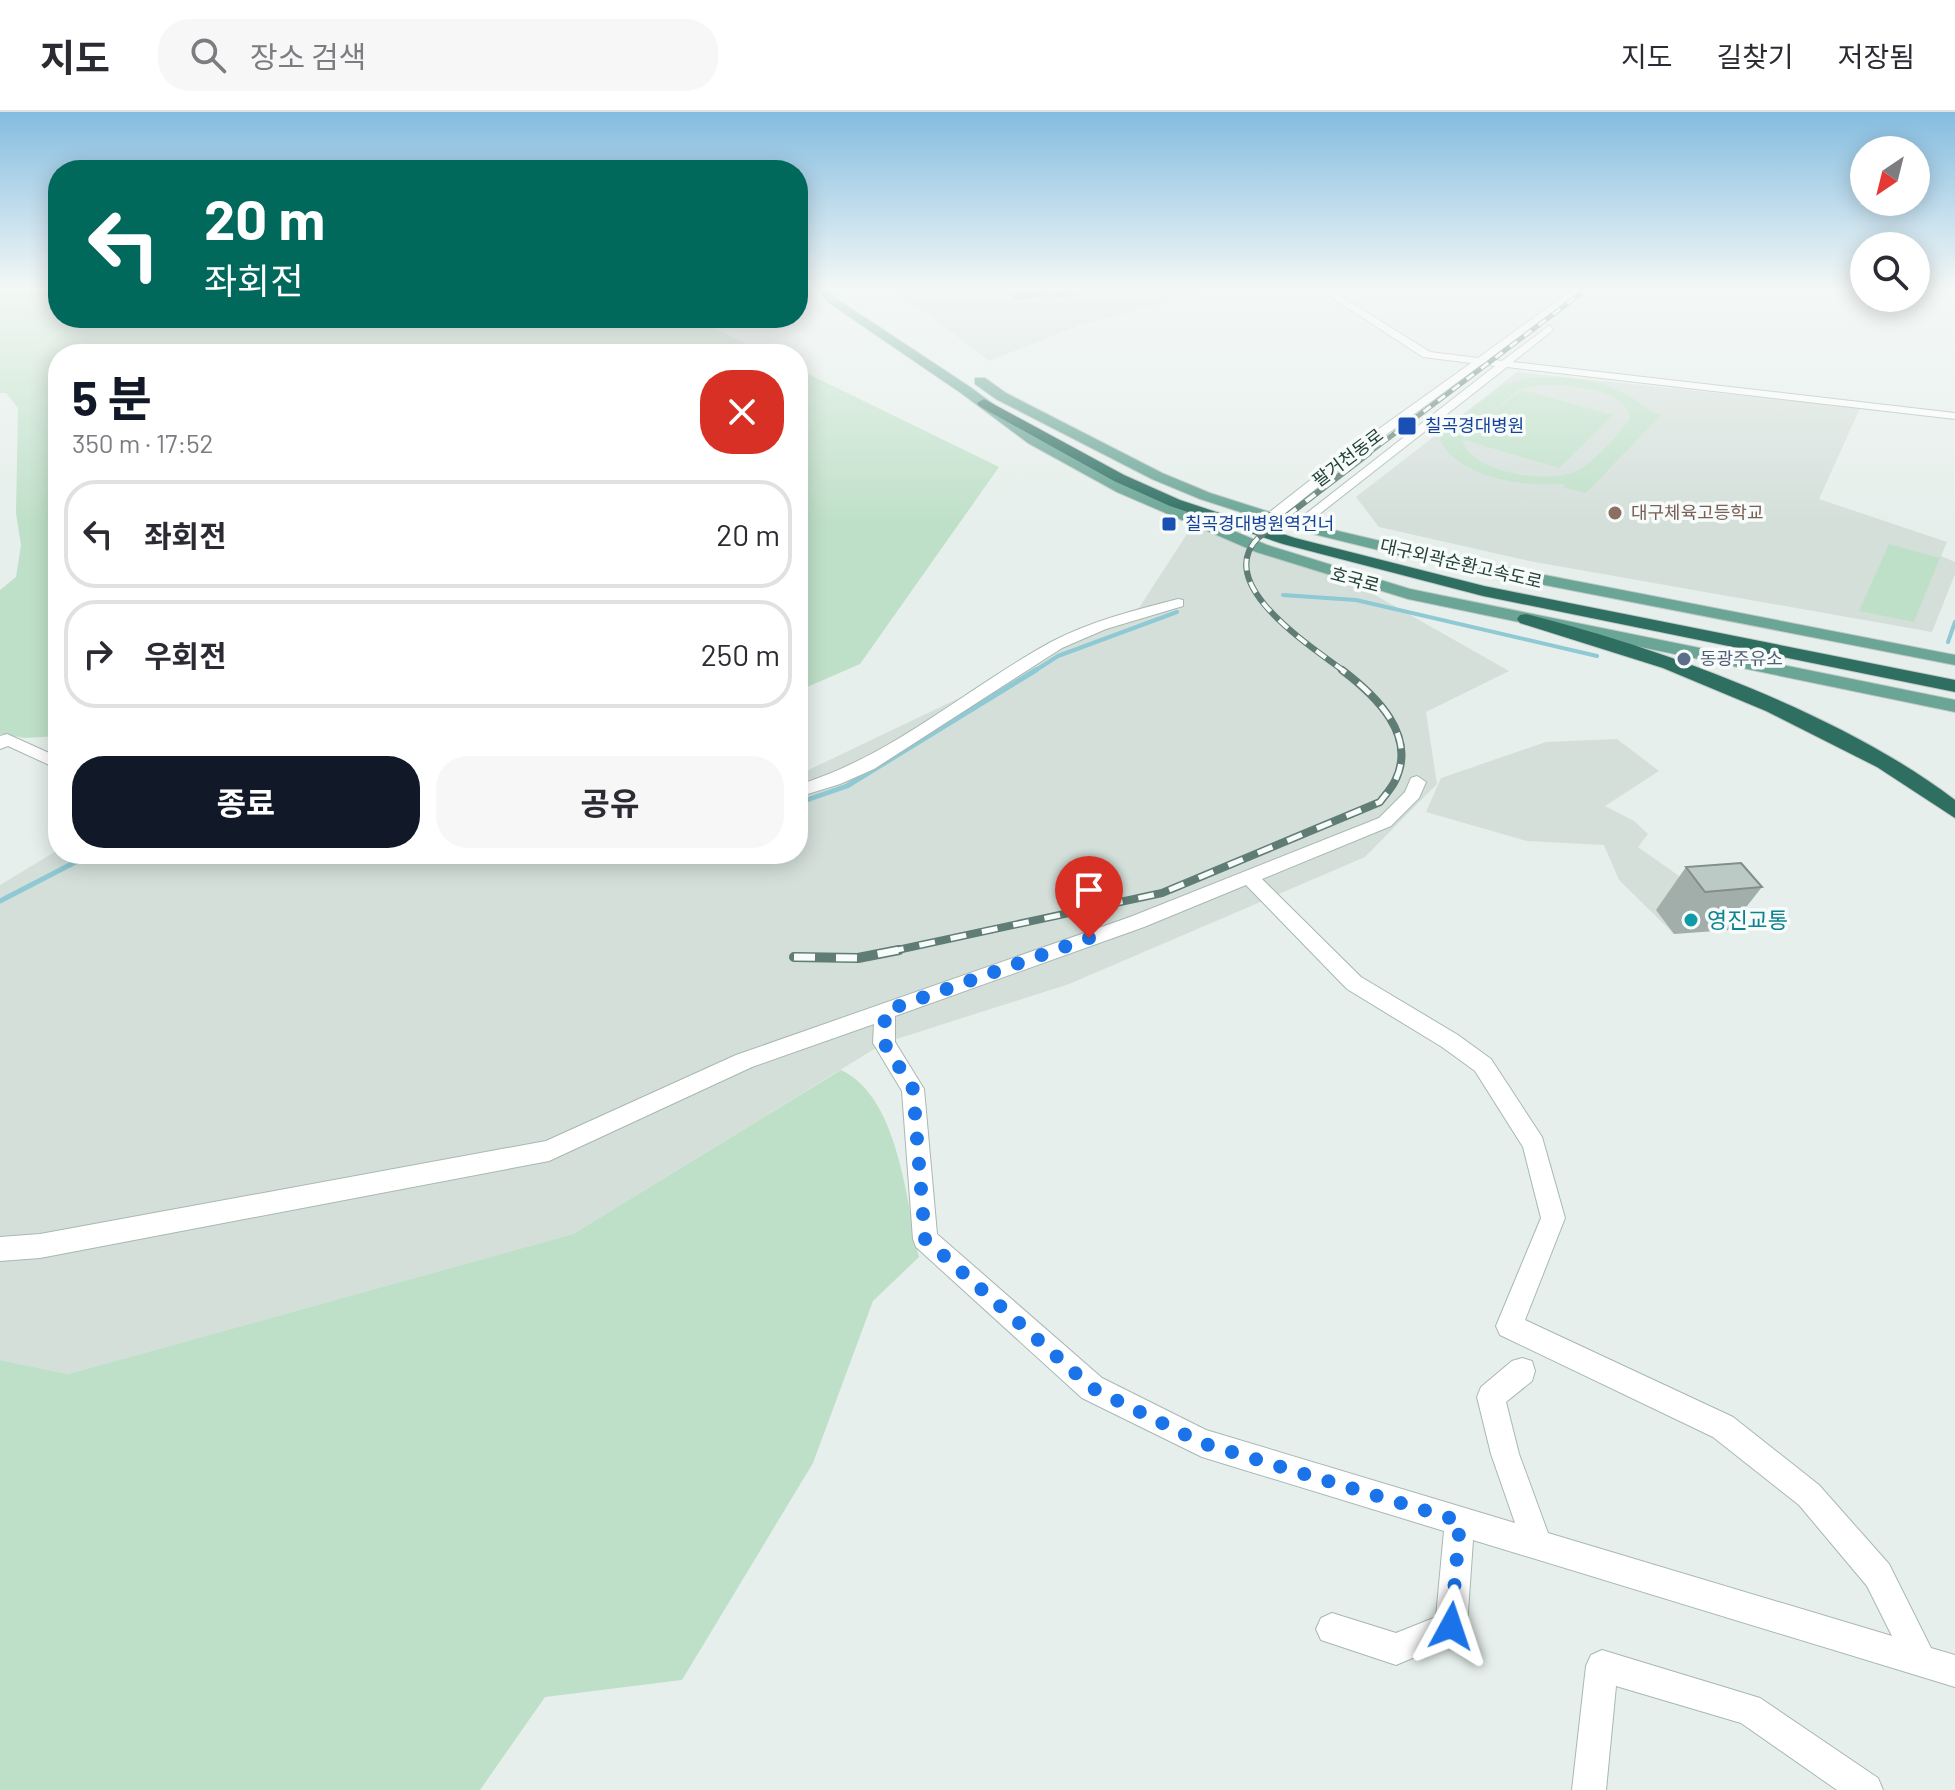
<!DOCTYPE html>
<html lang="ko">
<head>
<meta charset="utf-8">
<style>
  :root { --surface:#fff; --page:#f7f7f7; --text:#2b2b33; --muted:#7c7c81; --line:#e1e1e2; --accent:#111827 }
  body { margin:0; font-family:Barlow,"Noto Sans KR",sans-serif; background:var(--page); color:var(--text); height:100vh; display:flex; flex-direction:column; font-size:30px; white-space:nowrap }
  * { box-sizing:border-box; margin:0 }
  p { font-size:26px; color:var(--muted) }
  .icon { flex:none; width:44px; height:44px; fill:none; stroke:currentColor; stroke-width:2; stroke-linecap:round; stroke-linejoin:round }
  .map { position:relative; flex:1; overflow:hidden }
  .panel { position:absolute; left:48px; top:232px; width:760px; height:520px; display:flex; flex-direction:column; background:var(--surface); border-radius:32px; box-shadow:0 4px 20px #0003 }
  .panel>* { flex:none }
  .banner { position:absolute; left:48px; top:48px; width:760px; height:168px; border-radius:32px; box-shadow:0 4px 20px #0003; background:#00695c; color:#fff; overflow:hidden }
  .needle { width:52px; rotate:215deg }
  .controls { position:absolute; left:1850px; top:24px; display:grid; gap:16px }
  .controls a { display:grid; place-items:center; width:80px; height:80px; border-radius:50%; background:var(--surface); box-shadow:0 4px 20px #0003; font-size:40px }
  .pin { position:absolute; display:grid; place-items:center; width:68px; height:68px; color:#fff; margin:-82px -34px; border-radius:50% 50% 50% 0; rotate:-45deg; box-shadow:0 0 8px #0007 }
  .pin .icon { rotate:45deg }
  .me { position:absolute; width:88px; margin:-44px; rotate:5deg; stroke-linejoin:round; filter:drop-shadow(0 0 6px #0008) }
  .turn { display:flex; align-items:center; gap:28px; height:168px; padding:0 24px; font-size:36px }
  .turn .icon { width:104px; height:104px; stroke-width:2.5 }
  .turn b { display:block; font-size:56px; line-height:68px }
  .round { display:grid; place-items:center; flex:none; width:84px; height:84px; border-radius:32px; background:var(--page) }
  .head { display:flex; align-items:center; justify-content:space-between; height:136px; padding:0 24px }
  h1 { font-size:48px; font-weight:700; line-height:60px; color:var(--accent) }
  .primary-button { display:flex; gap:16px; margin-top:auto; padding:16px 24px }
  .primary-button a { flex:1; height:92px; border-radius:32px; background:var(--accent); color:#fff; font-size:32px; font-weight:700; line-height:92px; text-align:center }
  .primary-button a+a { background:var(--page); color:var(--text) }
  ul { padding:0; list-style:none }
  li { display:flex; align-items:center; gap:24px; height:108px; margin:0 16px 12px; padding:0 8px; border:4px solid var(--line); border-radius:32px }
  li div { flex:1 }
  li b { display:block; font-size:30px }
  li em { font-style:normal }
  header { display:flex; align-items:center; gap:48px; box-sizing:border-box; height:112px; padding:0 40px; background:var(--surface); border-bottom:2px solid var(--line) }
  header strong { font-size:38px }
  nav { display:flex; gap:44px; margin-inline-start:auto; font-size:28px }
  .search { width:560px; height:72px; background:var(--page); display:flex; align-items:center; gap:20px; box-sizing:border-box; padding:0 28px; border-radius:32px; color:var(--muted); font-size:30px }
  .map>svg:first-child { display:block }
</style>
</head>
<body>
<header>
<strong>지도</strong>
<div class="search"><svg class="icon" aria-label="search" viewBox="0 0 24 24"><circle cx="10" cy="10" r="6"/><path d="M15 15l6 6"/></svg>장소 검색</div>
<nav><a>지도</a><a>길찾기</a><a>저장됨</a></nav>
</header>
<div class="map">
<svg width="1955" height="1678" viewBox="0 0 1955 1678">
  <rect width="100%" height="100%" fill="#e6efeb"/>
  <path fill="#d4dfda" d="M 887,176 L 1221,176 L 1080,213 L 989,249 L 935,207 L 896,186 Z
    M 1517,260 L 1860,296 L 1819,387 L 1947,430 L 1941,444 L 1955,450 L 1955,462 L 1932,520 L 1529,449 L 1379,415 L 1356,385 Z
    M 1191,411 L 1361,475 L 1509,559 L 1426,600 L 1437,672 L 1365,745 L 1069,872 L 884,931 L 573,1122 L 68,1262 L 0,1248 L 0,773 L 58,738 L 58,742 L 798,742 L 798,663 L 1135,502 L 1187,422 Z
    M 1617,627 L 1659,659 L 1605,694 L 1634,709 L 1648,722 L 1638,735 L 1699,778 L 1728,818 L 1674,822 L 1619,768 L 1604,733 L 1527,729 L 1426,700 L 1441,666 L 1546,630 Z"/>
  <path fill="#bfe0c8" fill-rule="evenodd" d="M 0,176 L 58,176 L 58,206 L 693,206 L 767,242 L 58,242 L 58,624 L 25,626 L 0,622 L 0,478 L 16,465 L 21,433 L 16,401 L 18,296 L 6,281 L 0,281 Z
    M 798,257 L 999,355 L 860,552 L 798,579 Z
    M 1529,266 C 1563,264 1600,266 1629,284 C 1642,292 1647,299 1661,303 L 1586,381 L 1563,375 L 1565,372 C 1525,374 1460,368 1440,328 L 1443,320 L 1501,274 ZM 1535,274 C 1559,271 1628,275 1630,307 C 1617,323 1599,345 1582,356 C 1556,374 1476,363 1463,331 L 1464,323 L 1465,328 L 1559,356 L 1613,303 L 1522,278 L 1481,309 L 1518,278 Z
    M 1889,432 L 1940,446 L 1914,510 L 1859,499 Z
    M 841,958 C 899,985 906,1089 919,1145 L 873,1189 L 813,1351 L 682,1568 L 545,1585 L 480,1678 L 0,1678 L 0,1248 L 68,1262 L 573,1122 Z"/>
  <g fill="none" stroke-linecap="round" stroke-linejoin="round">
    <path stroke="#8ec9d4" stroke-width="4" d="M 1283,483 L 1356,488 L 1597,544
      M 1948,530 L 1955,510
      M 1033,560 L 1058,544 L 1177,500"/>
    <path stroke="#8ec9d4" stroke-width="5" d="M 798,691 L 847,674 L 1036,558
      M 512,742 L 558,745 L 595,742
      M 0,789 L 91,742"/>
    <g stroke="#a8b8b2" stroke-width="2">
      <path id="minor" d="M 1317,176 L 1328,176 L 1430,240 L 1478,246 L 1575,176 L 1585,176 L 1489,247 L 1502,249 L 1550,213 L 1553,218 L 1513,250 L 1955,301 L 1955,307 L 1507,255 L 1299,418 L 1292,414 L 1294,411 L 1495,254 L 1482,252 L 1349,350 L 1277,408 L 1267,408 L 1267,402 L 1341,344 L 1471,251 L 1423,245 Z
        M 1178,487 L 1183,488 L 1183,494 L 1106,517 L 1062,536 L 874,657 L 840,672 L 798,685 L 798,673 C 893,644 965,577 1051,530 C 1091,509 1135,498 1178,487 Z
        M 7,622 L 58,645 L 58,657 L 8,634 L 0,637 L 0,624 Z
        M 1417,664 L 1426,670 L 1419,686 L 1391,714 L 1262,767 L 1361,865 L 1458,923 L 1491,947 L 1542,1025 L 1565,1106 L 1525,1208 L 1733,1305 L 1819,1373 L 1889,1452 L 1931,1536 L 1955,1543 L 1955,1575 L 1473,1428 L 1467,1514 L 1462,1525 L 1396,1553 L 1321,1528 L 1316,1517 L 1321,1506 L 1332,1501 L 1396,1521 L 1436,1505 L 1444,1419 L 1202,1345 L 1082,1286 L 916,1135 L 913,1127 L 902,979 L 873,931 L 874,912 L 752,955 L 549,1049 L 40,1146 L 0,1149 L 0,1125 L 40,1122 L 546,1029 L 736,943 L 1130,805 L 1379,706 L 1405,680 L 1411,666 ZM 1246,773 L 1347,877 L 1442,935 L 1475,959 L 1523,1035 L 1541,1106 L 1496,1214 L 1500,1223 L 1713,1325 L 1799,1393 L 1867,1474 L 1892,1524 L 1548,1421 L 1519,1342 L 1506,1290 L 1532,1269 L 1535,1259 L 1532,1249 L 1522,1246 L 1512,1249 L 1481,1275 L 1477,1285 L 1491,1342 L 1515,1411 L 1206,1318 L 1102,1266 L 937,1122 L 924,977 L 895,930 L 895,904 L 1144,815 Z
        M 1602,1538 L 1760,1586 L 1878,1666 L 1883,1678 L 1837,1678 L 1741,1611 L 1616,1574 L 1606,1678 L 1572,1678 L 1586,1554 L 1591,1543 Z"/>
    </g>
    <g stroke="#c2cac8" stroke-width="2">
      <path id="major" d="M 817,176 L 828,176 L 837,187 L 970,275 L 1038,325 L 1128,374 L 1267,433 L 1410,477 L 1955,588 L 1955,600 L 1408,487 L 1256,440 L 1117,380 L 1028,331 L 961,281 L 829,191 Z
        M 975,266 L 985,266 L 1006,281 L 1162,361 L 1210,381 L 1304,411 L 1427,440 L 1955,543 L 1955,553 L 1427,450 L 1293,417 L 1200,387 L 1152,367 L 996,287 L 975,272 Z"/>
    </g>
    <g stroke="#c2cac8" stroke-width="2">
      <path id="highway" d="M 984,287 L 1124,363 L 1180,388 L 1295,426 L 1484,474 L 1955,568 L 1955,580 L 1483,484 L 1283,432 L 1170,394 L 1114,369 L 979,294 L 977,291 Z
        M 1526,502 C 1662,536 1844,603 1955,688 L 1955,706 L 1877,655 L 1766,599 L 1663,556 L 1520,511 L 1517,507 L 1520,503 Z"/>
    </g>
    <use href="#minor" fill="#fff" fill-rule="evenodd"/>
    <use href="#major" fill="#6aa596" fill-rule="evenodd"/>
    <use href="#highway" fill="#2f6f62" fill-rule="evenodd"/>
    <g stroke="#5f7d75" stroke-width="5">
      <path id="rail-far3" d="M 1366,343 L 1588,176"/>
    </g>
    <g stroke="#5f7d75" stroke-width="6">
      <path id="rail-far2" d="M 1345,560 C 1314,536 1212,473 1258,426 L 1369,341"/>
    </g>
    <g stroke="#5f7d75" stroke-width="8">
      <path id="rail-far1" d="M 888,840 L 1162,781 L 1380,690 C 1385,683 1391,677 1395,669 C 1418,623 1375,583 1342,558"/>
    </g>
    <g stroke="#5f7d75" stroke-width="10">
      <path id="rail" d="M 794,845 L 858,846 L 899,838"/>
    </g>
    <use href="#rail-far3" stroke="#f7fbf9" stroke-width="3" stroke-dasharray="9" stroke-linecap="butt"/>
    <use href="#rail-far2" stroke="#f7fbf9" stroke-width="4" stroke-dasharray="12" stroke-linecap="butt"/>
    <use href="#rail-far1" stroke="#f7fbf9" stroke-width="5" stroke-dasharray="16" stroke-linecap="butt"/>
    <use href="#rail" stroke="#f7fbf9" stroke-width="7" stroke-dasharray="21" stroke-linecap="butt"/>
  </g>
  <path fill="#a1aea9" d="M 1001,176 L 1113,176 L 1055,186 L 1050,183 L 1015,188 Z
    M 1686,755 L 1762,775 L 1728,818 L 1674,822 L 1656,798 Z"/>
  <path fill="#838d89" d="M 1015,176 L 1051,176 L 1050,183 L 1015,188 Z
    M 1055,176 L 1113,176 L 1055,186 Z"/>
  <path fill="#bbcac4" stroke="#838d89" stroke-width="2" d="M 1741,751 L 1762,775 L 1705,780 L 1686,755 Z"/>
  <linearGradient id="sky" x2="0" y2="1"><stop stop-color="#84bce0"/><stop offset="0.43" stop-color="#f4f8f6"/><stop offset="1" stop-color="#f4f8f6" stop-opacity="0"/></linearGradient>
  <rect width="1955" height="411" fill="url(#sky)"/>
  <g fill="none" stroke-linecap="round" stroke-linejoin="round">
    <path stroke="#1a73e8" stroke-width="14" stroke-dasharray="0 25.2" d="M 1089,826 L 885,899 L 884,931 L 913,977 L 925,1127 L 1092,1276 L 1202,1331 L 1460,1409 L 1451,1514"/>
  </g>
  <g fill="#1a4fb4" stroke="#f7fbf9" stroke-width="3">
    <rect x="1397" y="304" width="20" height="20" rx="4"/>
    <rect x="1161" y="404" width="16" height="16" rx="4"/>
  </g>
  <circle fill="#8d6e63" stroke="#f7fbf9" stroke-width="3" cx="1615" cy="401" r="8"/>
  <circle fill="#5c6f8a" stroke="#f7fbf9" stroke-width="3" cx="1684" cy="547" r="8"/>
  <circle fill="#0f9aa8" stroke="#f7fbf9" stroke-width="3" cx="1691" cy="808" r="8"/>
  <g text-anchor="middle" stroke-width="7" stroke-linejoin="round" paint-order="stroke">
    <g font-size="18" fill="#164399" stroke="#f7fbf9" text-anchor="start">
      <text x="1425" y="320">칠곡경대병원</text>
      <text x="1185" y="418">칠곡경대병원역건너</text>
    </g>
    <g font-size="18" fill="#24423a" stroke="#f7fbf9">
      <text transform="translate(1348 346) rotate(-37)" y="6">팔거천동로</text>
      <text transform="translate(1461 452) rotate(13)" y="6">대구외곽순환고속도로</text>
      <text transform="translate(1355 468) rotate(15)" y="6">호국로</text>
    </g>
    <g font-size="18" fill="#785e54" stroke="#f7fbf9" text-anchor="start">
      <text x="1631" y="407">대구체육고등학교</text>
    </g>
    <g font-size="18" fill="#4e5e75" stroke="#f7fbf9" text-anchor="start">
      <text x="1700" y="553">동광주유소</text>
    </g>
    <g font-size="22" fill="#0d838f" stroke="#f7fbf9" text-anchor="start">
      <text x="1707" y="816">영진교통</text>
    </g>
  </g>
</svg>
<div class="controls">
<a><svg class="needle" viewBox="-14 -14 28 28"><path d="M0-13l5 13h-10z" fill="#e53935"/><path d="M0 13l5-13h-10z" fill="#7c7c81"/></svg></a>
<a><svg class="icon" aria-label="search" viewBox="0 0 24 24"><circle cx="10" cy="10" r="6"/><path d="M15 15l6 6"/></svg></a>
</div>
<div class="pin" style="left:1089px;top:826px;background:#d93025"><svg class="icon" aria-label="arrive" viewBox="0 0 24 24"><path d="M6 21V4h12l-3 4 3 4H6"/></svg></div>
<svg class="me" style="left:1451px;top:1514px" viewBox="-20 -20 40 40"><path d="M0-17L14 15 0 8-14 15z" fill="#1a73e8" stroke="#fff" stroke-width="4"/></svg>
<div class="banner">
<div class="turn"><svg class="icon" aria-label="left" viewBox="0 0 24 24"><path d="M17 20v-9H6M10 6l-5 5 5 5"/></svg><div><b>20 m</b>좌회전</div></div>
</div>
<section class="panel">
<div class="head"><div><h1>5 분</h1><p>350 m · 17:52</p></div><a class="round" style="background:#d93025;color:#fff"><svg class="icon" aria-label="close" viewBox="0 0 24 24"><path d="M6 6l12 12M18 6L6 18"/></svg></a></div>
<ul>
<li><svg class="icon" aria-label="left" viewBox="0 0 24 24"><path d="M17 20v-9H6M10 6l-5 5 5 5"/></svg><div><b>좌회전</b></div><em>20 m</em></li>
<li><svg class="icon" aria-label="right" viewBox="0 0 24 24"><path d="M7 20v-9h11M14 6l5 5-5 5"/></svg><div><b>우회전</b></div><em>250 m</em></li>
</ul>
<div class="primary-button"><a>종료</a><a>공유</a></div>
</section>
</div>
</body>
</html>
